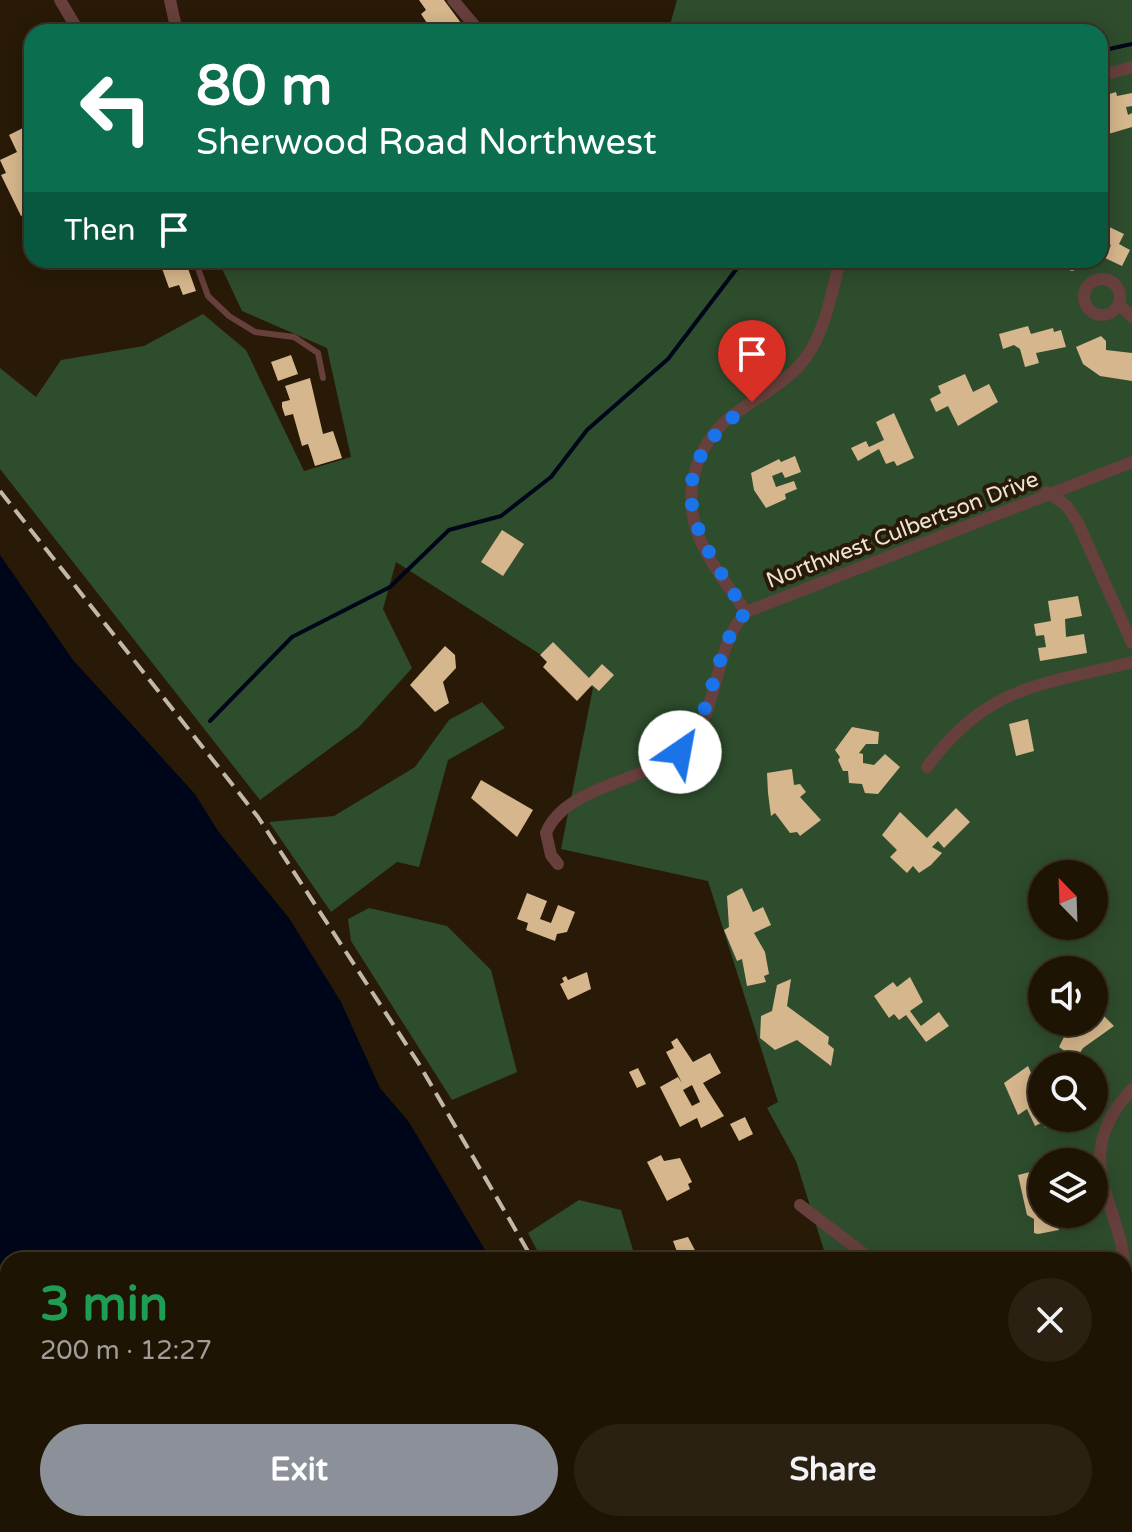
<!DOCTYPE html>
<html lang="en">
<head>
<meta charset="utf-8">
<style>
  :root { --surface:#1e1404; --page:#2b2113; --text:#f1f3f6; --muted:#a19e9a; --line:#3c3326; --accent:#8c9099 }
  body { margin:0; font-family:"Varela Round",sans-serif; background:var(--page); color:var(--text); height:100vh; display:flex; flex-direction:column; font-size:30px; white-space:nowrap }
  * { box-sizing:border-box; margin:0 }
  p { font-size:26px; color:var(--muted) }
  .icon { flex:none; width:44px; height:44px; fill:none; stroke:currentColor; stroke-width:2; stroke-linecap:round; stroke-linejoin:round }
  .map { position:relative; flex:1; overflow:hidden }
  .sheet { position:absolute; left:0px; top:1252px; width:1132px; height:280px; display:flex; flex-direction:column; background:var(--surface); border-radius:24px 24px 0 0; box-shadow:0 4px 20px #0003,0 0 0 2px var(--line) }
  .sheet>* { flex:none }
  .top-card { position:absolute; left:24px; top:24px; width:1084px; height:244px; border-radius:24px; box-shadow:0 4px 20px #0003,0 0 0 2px var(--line); background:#0b6e4f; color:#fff; overflow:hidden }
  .needle { width:52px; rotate:337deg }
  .fabs { position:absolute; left:1028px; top:860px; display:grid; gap:16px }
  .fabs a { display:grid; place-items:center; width:80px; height:80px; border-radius:50%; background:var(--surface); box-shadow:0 4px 20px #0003,0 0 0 2px var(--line); font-size:40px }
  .pin { position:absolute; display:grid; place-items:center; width:68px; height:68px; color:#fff; margin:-82px -34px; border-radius:50% 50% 50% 0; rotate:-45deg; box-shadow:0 0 8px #0007 }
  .pin .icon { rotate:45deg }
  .me { position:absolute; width:88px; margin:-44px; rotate:33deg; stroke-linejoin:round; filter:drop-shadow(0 0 6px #0008) }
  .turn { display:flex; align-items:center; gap:28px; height:168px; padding:0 40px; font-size:36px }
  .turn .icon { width:104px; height:104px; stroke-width:2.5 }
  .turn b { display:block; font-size:56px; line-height:68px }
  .then { display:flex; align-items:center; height:76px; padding:0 40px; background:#0003; gap:16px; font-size:30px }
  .round { display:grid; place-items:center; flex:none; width:84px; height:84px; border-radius:42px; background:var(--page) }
  .headline { display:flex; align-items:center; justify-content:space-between; height:136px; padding:0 40px }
  h1 { font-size:48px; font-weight:700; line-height:60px; color:#1e9e55 }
  .action { display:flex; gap:16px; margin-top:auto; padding:16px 40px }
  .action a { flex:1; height:92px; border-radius:48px; background:var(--accent); color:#fff; font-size:32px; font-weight:700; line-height:92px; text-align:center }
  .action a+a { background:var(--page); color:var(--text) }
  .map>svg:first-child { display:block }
</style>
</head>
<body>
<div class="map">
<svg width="1132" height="1532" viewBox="0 0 1132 1532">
  <rect width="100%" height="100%" fill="#281a06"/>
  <path fill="#2e4d2d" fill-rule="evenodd" d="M 677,0 L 1132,0 L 1132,1532 L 664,1532 L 661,1524 L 1124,1524 L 1124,1260 L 827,1260 L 796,1161 L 767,1108 L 778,1102 L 708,881 L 561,849 L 593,688 L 396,562 L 383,609 L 412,668 L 359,727 L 260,800 L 0,469 L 0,368 L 36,397 L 61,360 L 144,346 L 203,314 L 246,350 L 304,471 L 351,457 L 327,348 L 242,311 L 218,260 L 1100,260 L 1100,32 L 668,32 ZM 1042,874 L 1094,874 L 1094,926 L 1042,926 ZM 1042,970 L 1094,970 L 1094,1022 L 1042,1022 ZM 1042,1066 L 1094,1066 L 1094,1118 L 1042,1118 ZM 1042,1162 L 1094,1162 L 1094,1214 L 1042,1214 Z
    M 482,702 L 505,728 L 448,760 L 419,867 L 397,862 L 331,912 L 269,822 L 334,816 L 415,767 L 449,720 Z
    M 369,908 L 447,926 L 491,970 L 517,1072 L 452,1100 L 351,941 L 348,919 Z
    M 579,1200 L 621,1210 L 636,1260 L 542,1260 L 528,1233 Z"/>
  <path fill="#000619" d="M 0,555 L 73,660 L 195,794 L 218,831 L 289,918 L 341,1002 L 380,1088 L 409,1122 L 491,1260 L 8,1260 L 8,1524 L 610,1524 L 612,1532 L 0,1532 Z"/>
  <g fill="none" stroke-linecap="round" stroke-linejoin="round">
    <path stroke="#000619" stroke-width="4" d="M 1100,51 L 1132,44
      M 210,721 L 292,637 L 390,587 L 449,530 L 501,516 L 551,477 L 587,430 L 668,359 L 738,267 L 757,260"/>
  </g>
  <path fill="#d6b68c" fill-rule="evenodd" d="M 419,0 L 444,0 L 461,23 L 457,26 L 461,32 L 433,32 L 421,14 L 426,10 Z
    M 1116,92 L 1117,96 L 1132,93 L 1132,106 L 1126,107 L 1128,115 L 1132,113 L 1132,127 L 1105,135 L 1100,104 L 1105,103 L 1103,96 Z
    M 25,127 L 32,142 L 32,156 L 23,160 L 29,173 L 32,172 L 32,233 L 25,218 L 27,213 L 21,216 L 1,175 L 6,173 L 0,160 L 17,152 L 9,135 Z
    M 1103,224 L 1124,234 L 1119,244 L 1130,250 L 1122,266 L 1105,258 L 1111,245 L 1100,242 Z
    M 159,260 L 185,260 L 196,291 L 183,295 L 179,285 L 169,288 Z
    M 1061,260 L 1095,260 L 1096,262 L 1072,271 L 1064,268 Z
    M 1028,326 L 1031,334 L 1053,328 L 1054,332 L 1061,330 L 1066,347 L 1036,353 L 1039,363 L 1025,367 L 1020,349 L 1014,345 L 1003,349 L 999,334 Z
    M 1101,336 L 1106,341 L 1106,350 L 1132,353 L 1132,381 L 1100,376 L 1083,364 L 1076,347 Z
    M 291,355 L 298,374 L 278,381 L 271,362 Z
    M 965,374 L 973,392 L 989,384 L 998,402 L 958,426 L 948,406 L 936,412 L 930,399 L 941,393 L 938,386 Z
    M 310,378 L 323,434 L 333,431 L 342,458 L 315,466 L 308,444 L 302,446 L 293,414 L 285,416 L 282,407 L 282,402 L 290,400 L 285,386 Z
    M 894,413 L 914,458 L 897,466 L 894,461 L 886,464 L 879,449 L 858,461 L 851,448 L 866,441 L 869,447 L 884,440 L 876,422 Z
    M 795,456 L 801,472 L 785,478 L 782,472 L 772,476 L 776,487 L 794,481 L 797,489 L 785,494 L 786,499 L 766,508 L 754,490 L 751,473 L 779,459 L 781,462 Z
    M 502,530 L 524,544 L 503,576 L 481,562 Z
    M 1078,596 L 1082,616 L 1065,619 L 1066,637 L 1084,634 L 1087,653 L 1040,661 L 1038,648 L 1046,647 L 1044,635 L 1036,636 L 1034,624 L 1051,621 L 1048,601 Z
    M 553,642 L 589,678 L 602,664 L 614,675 L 599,691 L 592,685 L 577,701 L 543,667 L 547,662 L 540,655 Z
    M 445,646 L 455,655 L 456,668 L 443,682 L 449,703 L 435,712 L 410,685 Z
    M 1028,719 L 1034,751 L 1016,756 L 1009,724 Z
    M 852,727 L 879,732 L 878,744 L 866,744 L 859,753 L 863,754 L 863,763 L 874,765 L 885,754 L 900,767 L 878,794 L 865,793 L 862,784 L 849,783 L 848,771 L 843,771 L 838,760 L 840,757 L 835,750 Z
    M 792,769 L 794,785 L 800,784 L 806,792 L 800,797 L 821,820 L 800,836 L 797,832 L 790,833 L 775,813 L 771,816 L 768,793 L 767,773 Z
    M 481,780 L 533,810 L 517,837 L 471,798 Z
    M 956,808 L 970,822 L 944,848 L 938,841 L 932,847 L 942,853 L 931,865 L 919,873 L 913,866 L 907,873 L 890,857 L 897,850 L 882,835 L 900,812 L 927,838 Z
    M 742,888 L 753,912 L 763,907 L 771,925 L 754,933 L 765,952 L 769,974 L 764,976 L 766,982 L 747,986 L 742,959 L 737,961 L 724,930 L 729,927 L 727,896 Z
    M 527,893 L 547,901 L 540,919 L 551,923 L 558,905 L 575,912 L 567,932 L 557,934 L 555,941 L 526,930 L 528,923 L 517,919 Z
    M 587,972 L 591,989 L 568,1000 L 560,984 L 564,982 L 562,978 L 566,976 L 568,980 Z
    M 910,977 L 923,1002 L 910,1011 L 921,1026 L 939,1012 L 949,1026 L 926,1042 L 906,1015 L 899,1020 L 894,1014 L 889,1018 L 874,996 L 893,982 L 897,987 Z
    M 791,979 L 787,1006 L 829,1037 L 828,1044 L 834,1049 L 831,1066 L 797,1040 L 775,1050 L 760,1038 L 761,1016 L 772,1011 L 777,985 Z
    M 1103,1015 L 1114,1026 L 1083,1048 L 1076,1059 L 1059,1047 L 1070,1025 L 1074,1028 L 1081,1022 L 1094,1022 L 1094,1016 L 1097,1020 Z
    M 677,1038 L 693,1062 L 710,1053 L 721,1073 L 703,1083 L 724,1116 L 701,1128 L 697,1118 L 680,1127 L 660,1087 L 678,1077 L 682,1083 L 666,1052 L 674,1048 L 671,1042 ZM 692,1085 L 700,1102 L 692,1106 L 683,1090 Z
    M 1028,1066 L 1042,1098 L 1042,1118 L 1068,1118 L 1045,1128 L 1043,1122 L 1035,1126 L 1027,1109 L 1018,1115 L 1004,1083 Z
    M 638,1068 L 646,1084 L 637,1088 L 629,1072 Z
    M 745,1117 L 753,1134 L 739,1141 L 730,1124 Z
    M 661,1155 L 664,1161 L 680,1158 L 692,1182 L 688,1184 L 690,1189 L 667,1201 L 647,1162 Z
    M 1042,1169 L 1042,1214 L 1055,1214 L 1059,1230 L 1038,1234 L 1034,1233 L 1034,1219 L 1027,1215 L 1018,1175 Z
    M 688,1237 L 697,1254 L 708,1250 L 712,1260 L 680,1260 L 673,1241 Z
    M 803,1524 L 850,1524 L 848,1532 L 801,1532 Z
    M 1007,1524 L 1038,1524 L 1037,1532 L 1006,1532 Z"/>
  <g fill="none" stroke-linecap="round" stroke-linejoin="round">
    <path stroke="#673f3c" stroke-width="6" d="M 195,260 L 208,296 L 229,316 L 255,332 L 294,337 L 318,353 L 323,378
      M 1123,1524 L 1128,1532"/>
    <path stroke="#673f3c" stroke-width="12" d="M 60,0 L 79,32
      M 170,0 L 177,32
      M 453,0 L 480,32
      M 1100,76 L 1132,67
      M1084 297a18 18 0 1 1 36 0a18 18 0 1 1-36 0Z
      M 1119,304 L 1132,317
      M 1047,492 L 1067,506 L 1078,523 L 1132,643
      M 746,612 C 730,588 708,562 698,534 C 682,492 696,446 729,418 C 751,401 779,387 798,367 C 824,340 831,295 840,260
      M 927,767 C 988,684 1040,686 1132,662
      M 558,864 L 551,855 L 546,833 C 565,786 644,782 681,751 C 721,718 711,649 746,612 L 1132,462
      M 800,1205 L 872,1260
      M 1124,1282 C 1132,1214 1061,1164 1132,1089
      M 922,1524 L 927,1532
      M 1097,1532 L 1101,1524"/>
    <path stroke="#c2b7a9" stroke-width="4" stroke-dasharray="16 8" stroke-linecap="butt" d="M 0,491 L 258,817 L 419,1064 L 533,1260
      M 651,1524 L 654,1532"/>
  </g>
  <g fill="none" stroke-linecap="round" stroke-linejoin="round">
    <path stroke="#1a73e8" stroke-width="14" stroke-dasharray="0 25.2" d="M 680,752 C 716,713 712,648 746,612 C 691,528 654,474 752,402"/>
  </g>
  <g text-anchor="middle" stroke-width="8" stroke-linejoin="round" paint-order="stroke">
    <g font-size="22" fill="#ede3d7" stroke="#281a06">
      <text transform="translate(902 529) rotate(-21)" y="8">Northwest Culbertson Drive</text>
    </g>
  </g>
</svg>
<div class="fabs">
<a><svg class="needle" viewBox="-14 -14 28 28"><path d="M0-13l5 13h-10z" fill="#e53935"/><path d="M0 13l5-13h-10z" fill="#a19e9a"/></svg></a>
<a><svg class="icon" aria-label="sound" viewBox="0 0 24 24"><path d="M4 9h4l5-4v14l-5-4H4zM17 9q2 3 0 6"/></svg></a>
<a><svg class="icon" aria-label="search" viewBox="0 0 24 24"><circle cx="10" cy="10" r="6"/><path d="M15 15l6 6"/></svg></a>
<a><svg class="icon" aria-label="layers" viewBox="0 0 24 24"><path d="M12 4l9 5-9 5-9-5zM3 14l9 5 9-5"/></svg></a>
</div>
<div class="pin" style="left:752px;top:402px;background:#d93025"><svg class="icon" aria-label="arrive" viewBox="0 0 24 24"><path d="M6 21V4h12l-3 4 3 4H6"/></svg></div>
<svg class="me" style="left:680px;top:752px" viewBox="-20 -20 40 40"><circle r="19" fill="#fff"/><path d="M0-13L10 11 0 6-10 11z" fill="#1a73e8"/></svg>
<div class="top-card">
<div class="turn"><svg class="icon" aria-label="left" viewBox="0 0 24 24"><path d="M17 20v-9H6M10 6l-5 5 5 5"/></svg><div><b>80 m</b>Sherwood Road Northwest</div></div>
<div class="then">Then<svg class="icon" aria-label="arrive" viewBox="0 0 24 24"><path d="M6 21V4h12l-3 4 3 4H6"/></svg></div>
</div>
<section class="sheet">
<div class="headline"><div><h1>3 min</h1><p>200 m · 12:27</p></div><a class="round"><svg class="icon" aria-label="close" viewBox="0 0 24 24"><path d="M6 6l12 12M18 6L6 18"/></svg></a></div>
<div class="action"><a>Exit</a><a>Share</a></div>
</section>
</div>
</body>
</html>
